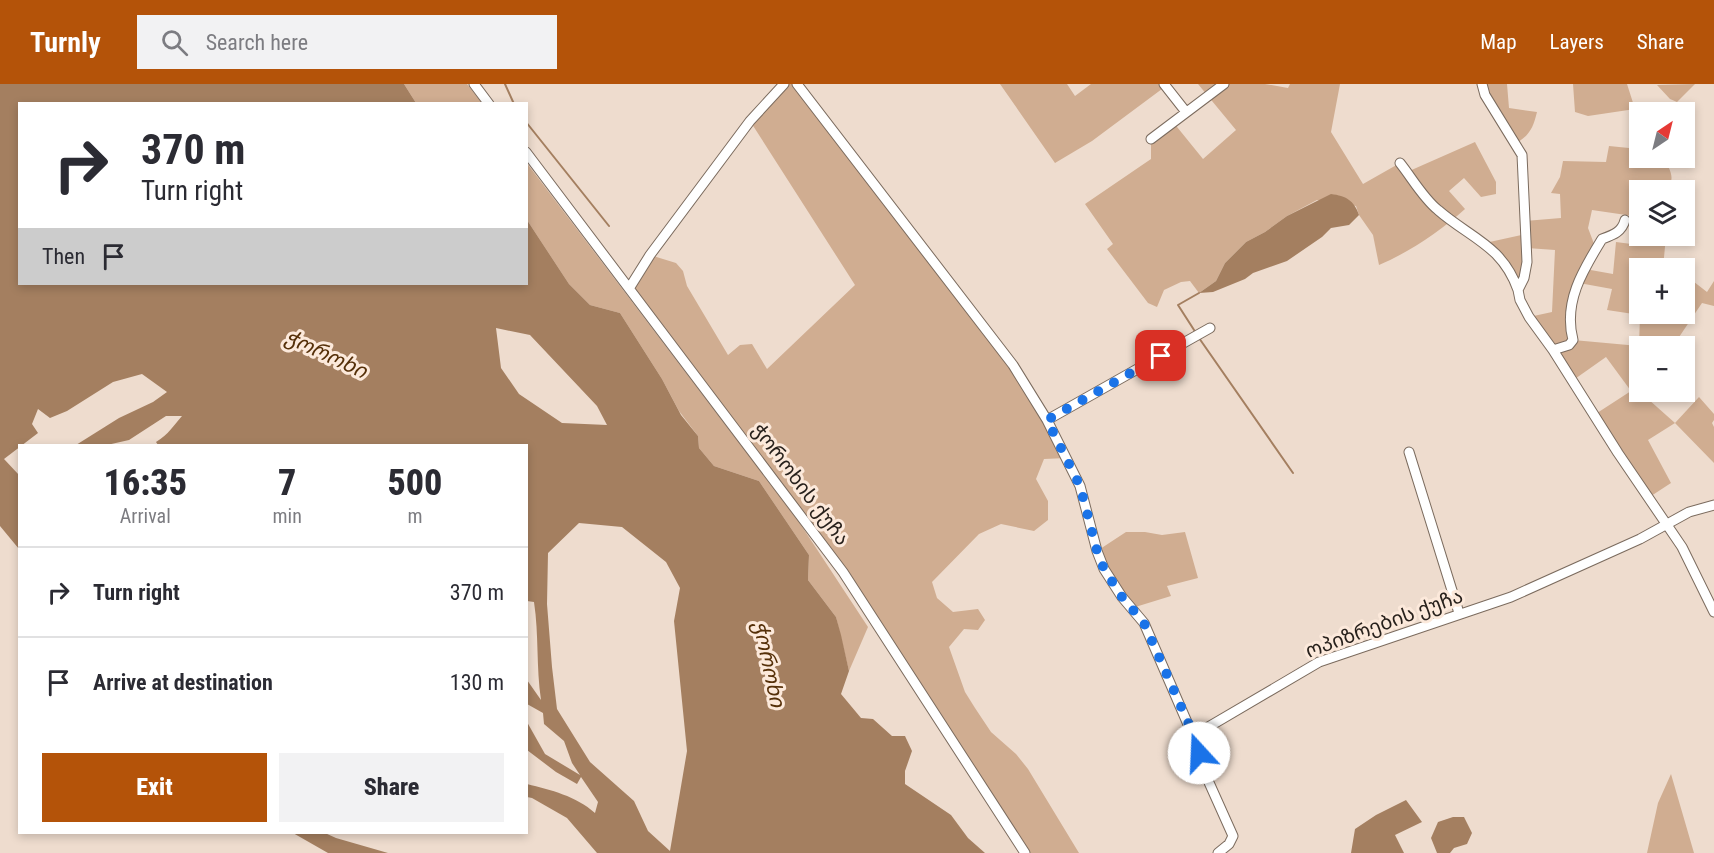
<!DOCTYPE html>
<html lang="en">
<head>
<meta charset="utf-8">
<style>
  :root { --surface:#fff; --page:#f2f2f3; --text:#2b2b33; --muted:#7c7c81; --line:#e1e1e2; --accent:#b45309 }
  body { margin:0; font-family:"Roboto Condensed","Noto Sans Georgian",sans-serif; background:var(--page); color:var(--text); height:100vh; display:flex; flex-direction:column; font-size:22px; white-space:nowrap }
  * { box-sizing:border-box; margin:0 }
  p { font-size:20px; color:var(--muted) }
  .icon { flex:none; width:33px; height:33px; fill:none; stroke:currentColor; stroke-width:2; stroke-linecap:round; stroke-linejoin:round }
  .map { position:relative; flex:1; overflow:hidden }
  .side { position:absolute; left:18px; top:360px; width:510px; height:390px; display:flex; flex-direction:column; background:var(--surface); border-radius:0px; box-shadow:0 3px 9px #0003 }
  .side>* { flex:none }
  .top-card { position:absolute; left:18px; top:18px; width:510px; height:183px; border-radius:0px; box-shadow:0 3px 9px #0003; background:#fff; color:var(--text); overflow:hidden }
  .needle { width:39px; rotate:35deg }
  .buttons { position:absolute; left:1629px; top:18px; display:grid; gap:12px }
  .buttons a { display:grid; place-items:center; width:66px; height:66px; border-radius:0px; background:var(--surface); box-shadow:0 3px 9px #0003; font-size:30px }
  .pin { position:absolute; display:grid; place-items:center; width:51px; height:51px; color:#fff; margin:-26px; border-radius:12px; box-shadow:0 3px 9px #0006 }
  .me { position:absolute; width:66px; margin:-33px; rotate:340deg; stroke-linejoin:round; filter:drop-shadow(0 0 4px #0008) }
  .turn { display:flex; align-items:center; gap:21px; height:126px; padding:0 24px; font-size:27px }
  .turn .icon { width:78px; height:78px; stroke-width:2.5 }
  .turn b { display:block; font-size:42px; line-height:51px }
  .then { display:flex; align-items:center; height:57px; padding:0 24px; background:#0003; gap:12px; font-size:22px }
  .eta { display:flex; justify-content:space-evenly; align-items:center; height:102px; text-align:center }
  .eta b { font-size:36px; font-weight:800; line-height:42px }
  .button { display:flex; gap:12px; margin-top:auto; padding:12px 24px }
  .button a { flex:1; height:69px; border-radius:0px; background:var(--accent); color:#fff; font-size:24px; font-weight:800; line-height:69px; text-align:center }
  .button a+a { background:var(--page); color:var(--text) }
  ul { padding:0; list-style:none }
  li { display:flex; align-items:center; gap:18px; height:90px; padding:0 24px; border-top:2px solid var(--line) }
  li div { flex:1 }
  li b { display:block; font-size:22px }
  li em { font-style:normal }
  header { display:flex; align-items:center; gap:36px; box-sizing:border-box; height:84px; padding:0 30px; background:var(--accent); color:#fff }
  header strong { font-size:28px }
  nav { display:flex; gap:33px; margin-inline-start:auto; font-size:21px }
  .search { width:420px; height:54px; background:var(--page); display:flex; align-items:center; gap:15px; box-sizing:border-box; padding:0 21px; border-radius:0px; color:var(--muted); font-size:22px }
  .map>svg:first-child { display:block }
</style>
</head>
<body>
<header>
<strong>Turnly</strong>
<div class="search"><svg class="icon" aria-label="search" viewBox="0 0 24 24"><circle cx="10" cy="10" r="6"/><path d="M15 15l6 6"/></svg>Search here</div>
<nav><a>Map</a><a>Layers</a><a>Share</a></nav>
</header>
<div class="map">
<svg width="1714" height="769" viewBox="0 0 1714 769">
  <rect width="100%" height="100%" fill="#eedcce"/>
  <path fill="#d0ad91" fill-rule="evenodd" d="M 404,0 L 467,0 L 482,19 L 416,19 Z
    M 784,0 L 797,0 L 1013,281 L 1067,374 L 1044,375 L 1036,395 L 1048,417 L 1048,436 L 1034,447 L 1001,440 L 979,450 L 932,498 L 937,514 L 953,528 L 978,525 L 985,536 L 978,546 L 964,545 L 949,563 L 965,608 L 975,624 L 991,648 L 1016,670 L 1028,685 L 1079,769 L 1025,769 L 881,544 L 630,203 L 650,171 L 676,179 L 683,187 L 687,202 L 728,271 L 740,261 L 752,260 L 767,285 L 855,201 L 750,37 Z
    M 1000,0 L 1067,0 L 1075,12 L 1091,0 L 1164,0 L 1166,2 L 1092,57 L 1055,79 Z
    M 1198,0 L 1265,0 L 1288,4 L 1290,0 L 1340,0 L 1331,48 L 1363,100 L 1400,79 L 1407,88 L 1475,58 L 1496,98 L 1496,110 L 1481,113 L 1464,94 L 1449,107 L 1465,125 C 1442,146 1408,169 1379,181 L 1373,151 L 1359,131 L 1356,122 L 1317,116 L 1287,132 L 1265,148 L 1246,158 L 1225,179 L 1216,197 L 1199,209 L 1190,197 L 1181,198 L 1164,206 L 1157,223 L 1148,219 L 1107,165 L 1113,160 L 1085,120 L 1151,75 L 1151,55 L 1173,38 L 1203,75 L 1236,46 Z
    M 1482,0 L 1507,0 L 1509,24 L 1537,28 C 1533,44 1530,51 1515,60 Z
    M 1573,0 L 1627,0 L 1635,25 L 1588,32 L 1575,28 Z
    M 1695,0 L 1677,18 L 1670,15 L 1657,1 Z
    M 1609,62 L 1639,65 L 1640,74 L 1663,74 C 1670,85 1676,94 1667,106 L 1640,106 L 1639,109 L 1635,109 L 1633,132 L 1592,126 L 1588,144 L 1596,165 L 1585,185 L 1613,190 L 1616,158 L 1639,161 L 1641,152 L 1666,152 L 1663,184 L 1640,184 L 1640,230 L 1684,230 L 1685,194 L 1689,194 L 1707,208 L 1714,197 L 1714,222 L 1702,219 L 1673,262 L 1640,262 L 1640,308 L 1654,308 L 1648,315 L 1675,339 L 1699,313 L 1714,330 L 1714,336 L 1712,339 L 1714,343 L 1714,379 L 1675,339 L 1648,356 L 1671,399 L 1648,414 L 1594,331 L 1631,307 L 1606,273 L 1572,297 L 1529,233 L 1552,228 L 1555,166 L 1527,164 L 1518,206 L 1485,159 L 1526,150 L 1525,137 L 1561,134 L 1560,110 L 1551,109 L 1560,93 L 1563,77 L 1606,78 ZM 1579,199 L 1612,205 L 1607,226 L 1640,231 L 1639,262 L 1573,256 L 1569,240 Z
    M 526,78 L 799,438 L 868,543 L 849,587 L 836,533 L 808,496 L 809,471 L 759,397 L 714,382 L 699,364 L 698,352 L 679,327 L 662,295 L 620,229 L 590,221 L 569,200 L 527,136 Z
    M 1126,448 L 1145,448 L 1162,451 L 1185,448 L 1198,494 L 1167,502 L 1171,512 L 1132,524 L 1097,467 Z
    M 1671,690 L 1694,769 L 1647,769 L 1658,719 Z"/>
  <path fill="#a47f60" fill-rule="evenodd" d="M 0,0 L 404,0 L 416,19 L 20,20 L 20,200 L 526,200 L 527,136 L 569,200 L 590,221 L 620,229 L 662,295 L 681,331 L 698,352 L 699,364 L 714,382 L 759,397 L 809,471 L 808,496 L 836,533 L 841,551 L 849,587 L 841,610 L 861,634 L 873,635 L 892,652 L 905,652 L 912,667 L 905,687 L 905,700 L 951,731 L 968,754 L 985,769 L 597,769 L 567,734 L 532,714 L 527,713 L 527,700 C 551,706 576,712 595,729 L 598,718 L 581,693 L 577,700 L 556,688 L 527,666 L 527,638 L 545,670 L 580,691 L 572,679 L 564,657 L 544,640 L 543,629 L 527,620 L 527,596 L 541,616 C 536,583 539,551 534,518 L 527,517 L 526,362 L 158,361 L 156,358 C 169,350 173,342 182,332 L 166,332 L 129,356 L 107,361 L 76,361 L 119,334 L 153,318 L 167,308 L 142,290 L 113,298 L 67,327 L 50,334 L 38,325 L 32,340 L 38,349 L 4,375 L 19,391 L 19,465 L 0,442 ZM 496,244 L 530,251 L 597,322 L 607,341 L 562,339 L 519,310 L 501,284 ZM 579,439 L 622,443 L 666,478 L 680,504 L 674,537 L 687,667 L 670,767 L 648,747 L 634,717 L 590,678 L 557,625 L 552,583 L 547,520 L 548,469 Z
    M 1331,110 C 1346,112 1354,116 1359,131 L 1349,141 L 1331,144 L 1322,153 L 1287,177 L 1253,189 L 1245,195 L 1213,208 L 1199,209 L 1216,197 L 1225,179 L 1246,158 L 1265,148 L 1287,132 Z
    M 1406,716 L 1422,738 L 1395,751 L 1404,769 L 1351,769 L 1355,745 L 1376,731 Z
    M 1453,733 L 1464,733 L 1472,749 L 1467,760 L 1454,764 L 1450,769 L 1437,769 L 1431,754 L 1438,738 Z
    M 293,749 L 325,749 L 336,754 L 388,769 L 328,769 Z"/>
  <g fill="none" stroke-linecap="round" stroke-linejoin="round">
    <path stroke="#a47f60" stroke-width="2" d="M 505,0 L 514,20
      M 526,38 L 609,142
      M 1196,249 L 1178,221 L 1199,209
      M 1199,254 L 1293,389"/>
    <g stroke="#7b6b5e" stroke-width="11">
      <path id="minor" d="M 474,0 L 489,20
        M 797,0 L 1013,281 L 1047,336 L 1080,402 L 1097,467 L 1104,485 L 1122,513 L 1144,539 L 1193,652
        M 1164,0 L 1186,28
        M 1482,0 L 1485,11 L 1522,71 L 1527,178 L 1524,194 L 1518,206 L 1520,216 L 1529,233 L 1553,266 L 1618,369 L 1682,463 L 1714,528
        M 1151,55 L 1224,0
        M 526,68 L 843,488 L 1025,769
        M 1400,79 C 1412,94 1423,114 1438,126 C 1470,154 1502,161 1518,206
        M 630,203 L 650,171 L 750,37 L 784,0
        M 1553,266 L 1569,261 L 1573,256 C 1563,218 1583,186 1602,155 C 1613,151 1622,148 1625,136
        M 1047,336 L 1210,244
        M 1409,368 L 1459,529
        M 1218,769 L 1229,760 L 1233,752 L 1207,694 L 1193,652 L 1319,578 L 1511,513 L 1640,455 L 1689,428 L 1714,421"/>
    </g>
    <use href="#minor" stroke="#fff" stroke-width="9"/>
  </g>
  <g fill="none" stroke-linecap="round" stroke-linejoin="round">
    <path stroke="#1a73e8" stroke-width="10" stroke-dasharray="0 18" d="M 1161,272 L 1047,336 L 1080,402 L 1097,467 L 1104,485 L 1122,513 L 1144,539 L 1194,652 L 1199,669"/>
  </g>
  <g text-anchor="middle" stroke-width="6" stroke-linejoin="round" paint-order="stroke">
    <g font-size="20" fill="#28211c" stroke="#fce9db">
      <text transform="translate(801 400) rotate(53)" y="7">ჭოროხის ქუჩა</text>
      <text transform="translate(1384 539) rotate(-20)" y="7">ოპიზრების ქუჩა</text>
    </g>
    <g font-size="21" font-style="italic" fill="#552f08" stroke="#fce9db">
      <text transform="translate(326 270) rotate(25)" y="7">ჭოროხი</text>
      <text transform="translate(769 580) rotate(78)" y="7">ჭოროხი</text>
    </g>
  </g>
</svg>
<div class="buttons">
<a><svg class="needle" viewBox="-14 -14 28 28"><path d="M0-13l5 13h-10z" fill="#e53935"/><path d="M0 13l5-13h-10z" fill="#7c7c81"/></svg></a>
<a><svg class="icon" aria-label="layers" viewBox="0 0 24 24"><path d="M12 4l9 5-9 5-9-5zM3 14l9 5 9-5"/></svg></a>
<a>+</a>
<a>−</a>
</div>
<div class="pin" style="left:1161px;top:272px;background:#d93025"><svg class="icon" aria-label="arrive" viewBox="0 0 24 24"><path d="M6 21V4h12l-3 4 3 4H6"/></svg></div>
<svg class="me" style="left:1199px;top:669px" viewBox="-20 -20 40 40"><circle r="19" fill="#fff"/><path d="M0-13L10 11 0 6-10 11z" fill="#1a73e8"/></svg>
<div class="top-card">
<div class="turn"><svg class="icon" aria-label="right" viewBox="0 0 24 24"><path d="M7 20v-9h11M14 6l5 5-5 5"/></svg><div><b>370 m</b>Turn right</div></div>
<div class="then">Then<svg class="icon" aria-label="arrive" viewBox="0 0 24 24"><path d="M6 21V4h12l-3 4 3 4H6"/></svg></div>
</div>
<section class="side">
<div class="eta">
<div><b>16:35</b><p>Arrival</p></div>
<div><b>7</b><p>min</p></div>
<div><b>500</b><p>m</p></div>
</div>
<ul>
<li><svg class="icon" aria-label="right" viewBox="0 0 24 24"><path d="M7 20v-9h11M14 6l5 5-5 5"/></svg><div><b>Turn right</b></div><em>370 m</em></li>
<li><svg class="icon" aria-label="arrive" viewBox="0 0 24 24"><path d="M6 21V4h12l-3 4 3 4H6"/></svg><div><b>Arrive at destination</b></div><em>130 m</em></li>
</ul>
<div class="button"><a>Exit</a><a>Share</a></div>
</section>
</div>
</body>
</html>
